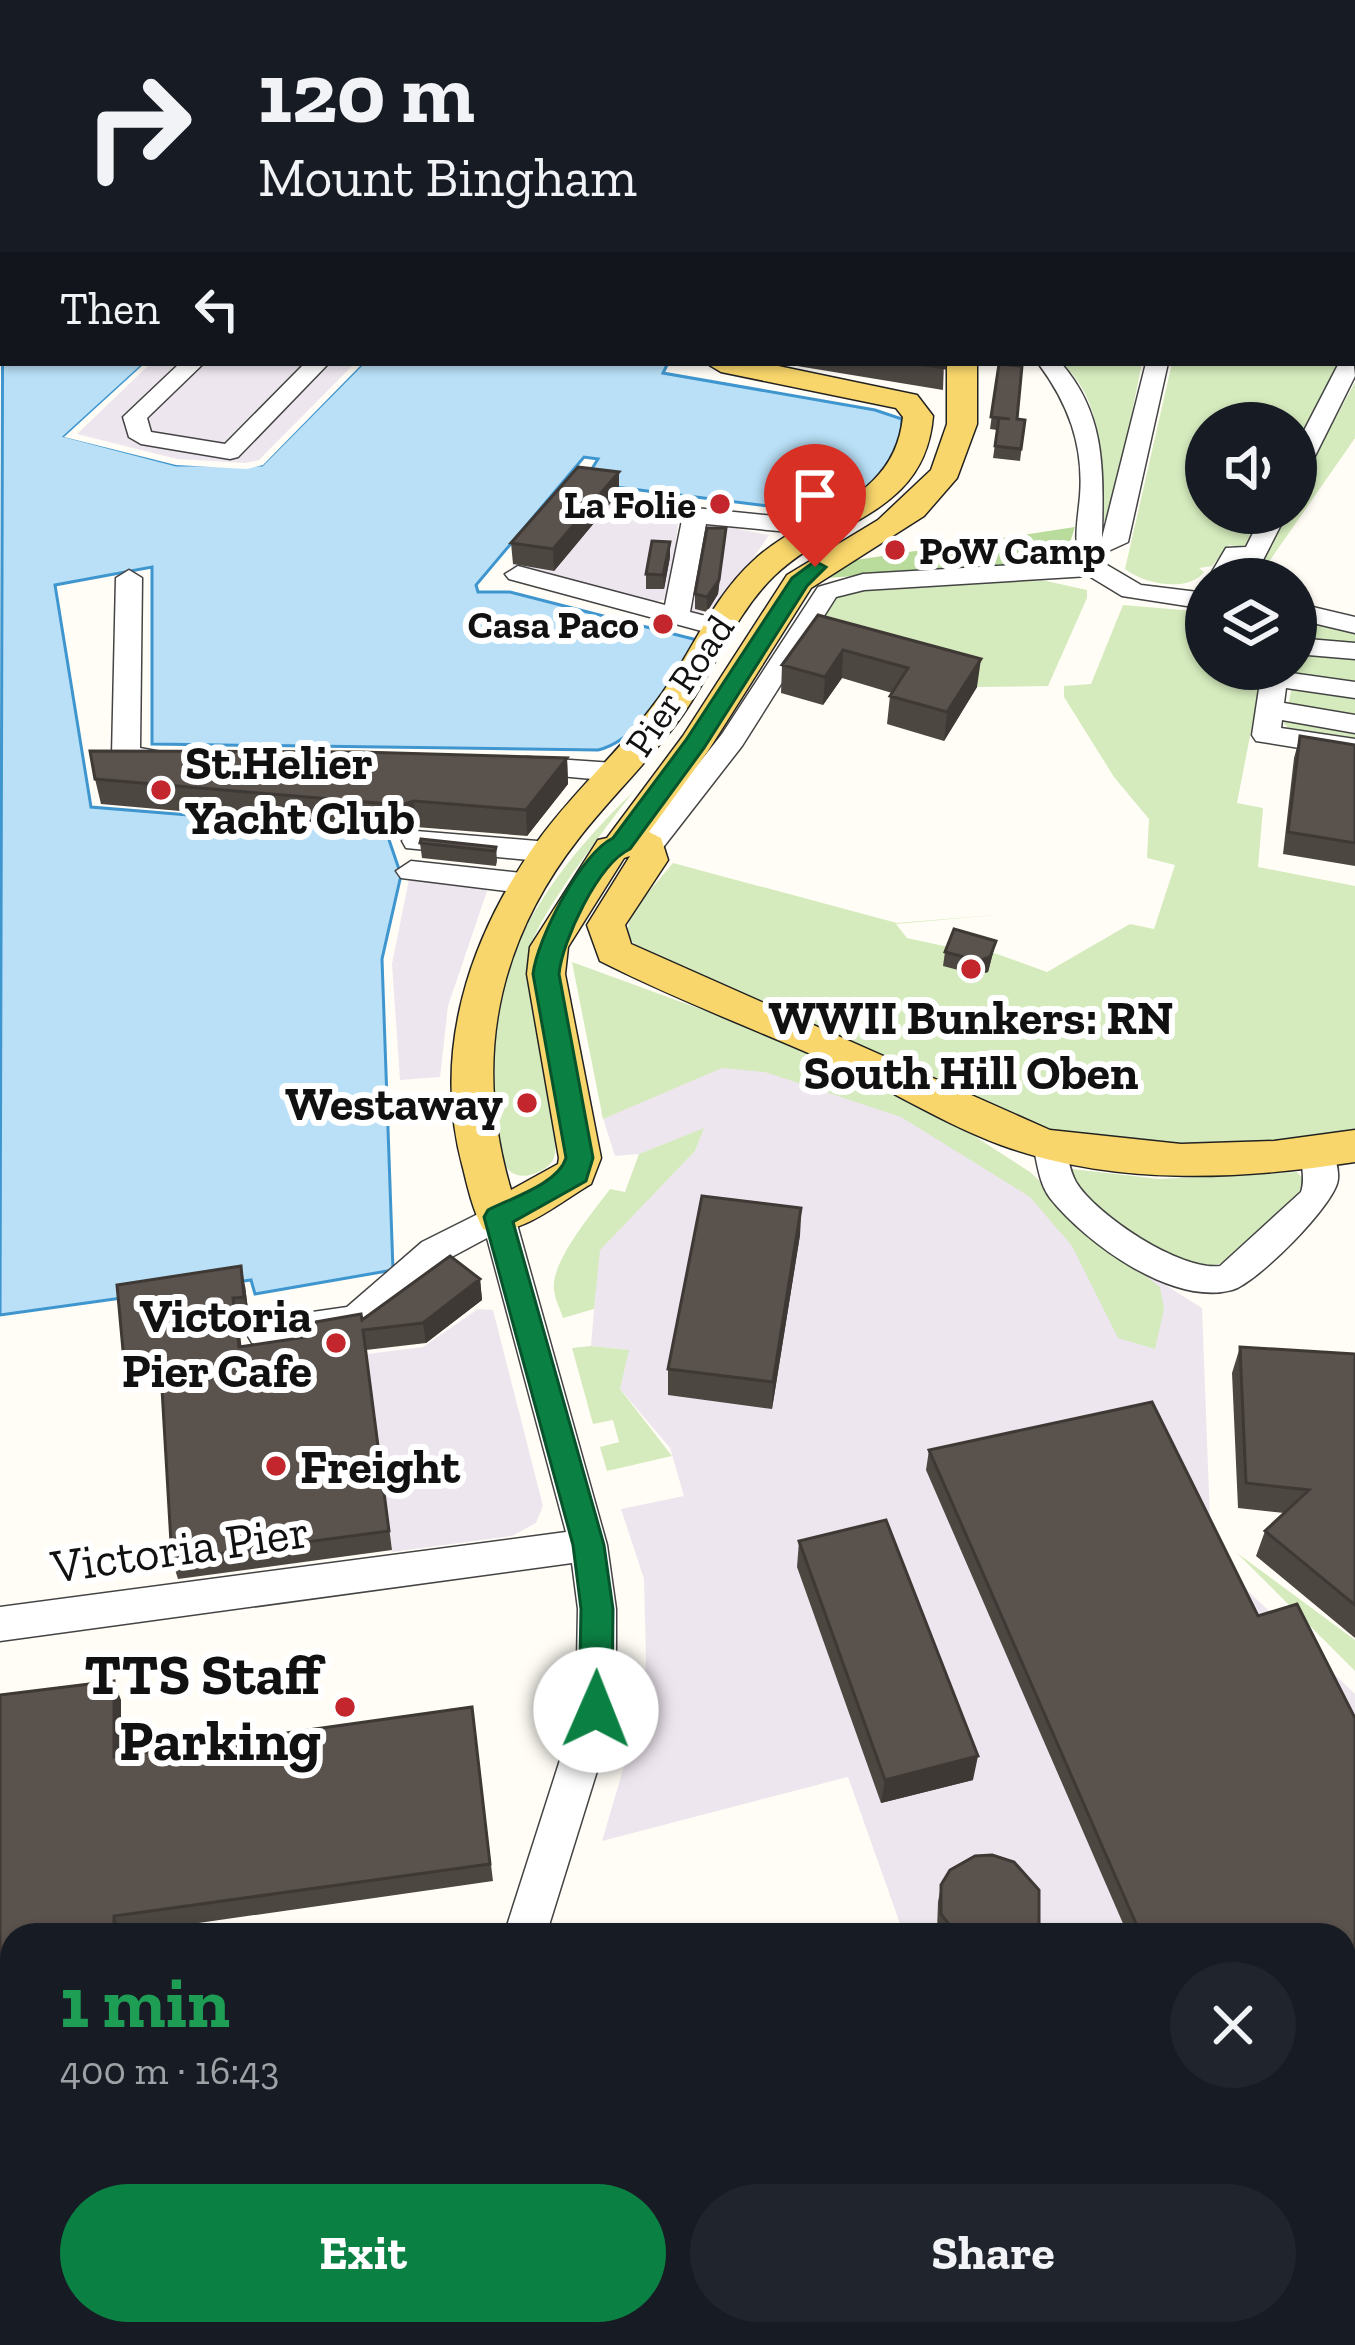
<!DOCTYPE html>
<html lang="en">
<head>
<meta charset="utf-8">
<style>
  :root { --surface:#171b24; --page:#20242c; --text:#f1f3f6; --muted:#9ea1a6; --accent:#0b8043 }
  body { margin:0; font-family:"Zilla Slab",serif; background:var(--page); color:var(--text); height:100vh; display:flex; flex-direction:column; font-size:45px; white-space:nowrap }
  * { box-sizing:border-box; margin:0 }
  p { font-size:39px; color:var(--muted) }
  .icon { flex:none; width:66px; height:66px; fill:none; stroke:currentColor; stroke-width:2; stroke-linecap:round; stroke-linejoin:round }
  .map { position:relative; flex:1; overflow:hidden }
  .panel { position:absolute; left:0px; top:1923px; width:1356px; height:423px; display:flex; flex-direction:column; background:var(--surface); border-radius:36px 36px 0 0; box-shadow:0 3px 9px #0004 }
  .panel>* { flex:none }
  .banner { position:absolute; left:0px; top:0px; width:1356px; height:366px; box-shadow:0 3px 9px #0004; background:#171b24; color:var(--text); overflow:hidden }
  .buttons { position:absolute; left:1185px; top:402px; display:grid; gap:24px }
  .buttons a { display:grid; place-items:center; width:132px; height:132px; border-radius:50%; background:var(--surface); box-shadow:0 3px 9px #0004; font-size:60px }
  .pin { position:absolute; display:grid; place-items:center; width:102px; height:102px; color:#fff; margin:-123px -51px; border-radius:50% 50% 50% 0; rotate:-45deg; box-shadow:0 0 12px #0007 }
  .pin .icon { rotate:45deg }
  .me { position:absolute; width:132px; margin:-66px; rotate:1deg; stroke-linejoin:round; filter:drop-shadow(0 0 9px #0008) }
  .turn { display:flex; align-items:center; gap:42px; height:252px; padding:0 60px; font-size:54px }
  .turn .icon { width:156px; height:156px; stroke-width:2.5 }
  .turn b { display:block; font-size:84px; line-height:102px }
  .then { display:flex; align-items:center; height:114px; padding:0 60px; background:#0003; gap:24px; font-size:45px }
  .round { display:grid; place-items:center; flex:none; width:126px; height:126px; border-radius:63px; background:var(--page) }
  .summary { display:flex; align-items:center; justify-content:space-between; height:204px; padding:0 60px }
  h1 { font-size:72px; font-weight:800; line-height:90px; color:#1e9e55 }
  .primary-button { display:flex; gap:24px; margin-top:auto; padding:24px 60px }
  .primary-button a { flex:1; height:138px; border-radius:72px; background:var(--accent); color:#fff; font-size:48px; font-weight:800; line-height:138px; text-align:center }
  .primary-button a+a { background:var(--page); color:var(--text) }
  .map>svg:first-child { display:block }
</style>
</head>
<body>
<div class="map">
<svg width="1355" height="2345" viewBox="0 0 1355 2345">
  <rect width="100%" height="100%" fill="#fffdf5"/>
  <path fill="#eee6ef" d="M 145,363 L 363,363 L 263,465 L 176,465 L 64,437 Z
    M 579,488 L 681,500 L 669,598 L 652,603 L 511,566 Z
    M 713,524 L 769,535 L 716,612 L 687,613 L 702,526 Z
    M 409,879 L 488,888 L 448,1006 L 440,1077 L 400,1080 L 392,964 Z
    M 736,1022 L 1030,1172 L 1119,1256 L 1202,1308 L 1211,1547 L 1221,1565 L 1355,1694 L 1355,2175 L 1344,2178 L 1344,1935 L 904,1935 L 848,1777 L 602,1841 L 643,1702 L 646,1658 L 644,1579 L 621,1509 L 684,1496 L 670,1448 L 620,1389 L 628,1350 L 591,1346 L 599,1250 L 695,1151 L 703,1129 L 639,1154 L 615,1156 L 601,1112 Z
    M 478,1309 L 493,1310 L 543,1506 L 536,1523 L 512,1536 L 392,1552 L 367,1354 L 423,1347 Z
    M 1355,2201 L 1355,2345 L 1259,2345 L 1261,2334 L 1344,2334 L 1344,2205 Z
    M 458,2334 L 1109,2334 L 1121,2345 L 454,2345 Z"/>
  <path fill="#d5ebbd" d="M 1062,363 L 1142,363 L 1110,521 L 1101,521 C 1103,467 1105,402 1062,363 Z
    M 1172,363 L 1343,363 L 1296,456 L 1296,423 L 1206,423 L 1206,513 L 1266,513 L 1248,548 L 1229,545 L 1212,566 L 1199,568 L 1204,572 C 1188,593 1144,584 1125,569 Z
    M 1355,382 L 1355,438 L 1257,579 L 1230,579 L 1244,562 L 1257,563 L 1284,513 L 1296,513 L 1296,491 Z
    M 1046,581 L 1087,590 L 1087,598 L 1048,686 L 977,687 L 817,643 C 818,627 820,612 832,600 C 856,578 1008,581 1046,581 Z
    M 1123,605 L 1206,612 L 1206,669 L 1259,669 L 1259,690 L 1237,803 L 1263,808 L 1258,867 L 1355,886 L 1355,1133 C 1252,1151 1139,1152 1037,1128 L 639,948 L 627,937 L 630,914 L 673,863 L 897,923 L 1007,914 L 896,924 L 907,938 L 944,946 L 964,942 L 1047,972 L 1130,924 L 1154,929 L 1175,865 L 1147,858 L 1149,819 L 1114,777 L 1064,697 L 1064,686 L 1091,684 Z
    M 1296,617 L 1355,633 L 1355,743 L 1296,734 L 1284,724 L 1296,669 Z
    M 633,792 C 610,822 533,921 529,953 C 525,984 534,1014 540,1044 C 546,1078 560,1118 555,1153 C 554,1163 547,1168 538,1172 C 493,1193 494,1123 491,1096 C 481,970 546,876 633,792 Z
    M 572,962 L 736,1022 L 895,1089 L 940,1114 L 1030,1172 L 1119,1256 L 1160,1287 L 1164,1309 L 1155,1349 L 1118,1338 L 1072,1246 L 1030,1197 L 901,1117 L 765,1072 L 722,1068 L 603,1119 Z
    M 704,1128 L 695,1151 L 600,1250 L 594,1309 L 563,1318 C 560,1309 555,1299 554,1290 C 550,1262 594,1211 610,1189 L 625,1192 L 639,1154 Z
    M 1072,1169 L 1159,1179 L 1297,1172 L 1307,1183 C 1301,1208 1238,1266 1211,1265 C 1177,1264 1090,1217 1074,1187 C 1073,1185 1072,1172 1072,1169 Z
    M 591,1346 L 629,1350 L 620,1389 L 672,1456 L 607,1471 L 600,1447 L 619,1442 L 613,1420 L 593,1424 L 572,1348 Z
    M 1237,1553 L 1355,1640 L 1355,1671 Z"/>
  <path fill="#b9dc9c" d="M 1075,527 L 1068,549 L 1024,565 L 825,578 L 849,561 Z"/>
  <path fill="#b9e0f7" stroke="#3f96cf" stroke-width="3" d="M 3,190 L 3,363 L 145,363 L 65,436 L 176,465 L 262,465 L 363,363 L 668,363 L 663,373 L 875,410 L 902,419 L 901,444 L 879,482 L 824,513 L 583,483 L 598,459 L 584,457 L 476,585 L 478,592 L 510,592 L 697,640 C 674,677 643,739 598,750 L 152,744 L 152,567 L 55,585 L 91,807 L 386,831 L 401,875 L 382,959 L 393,1270 L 255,1294 L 251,1280 L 0,1315 Z"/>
  <path fill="#fffdf5" d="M 145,363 L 151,363 L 77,434 L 177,459 L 246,463 L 259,460 L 355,363 L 363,363 L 263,465 L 247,469 L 176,465 L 64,437 Z"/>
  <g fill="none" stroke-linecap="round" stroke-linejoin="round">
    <g stroke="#444" stroke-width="3">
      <path id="minor" d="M 1353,230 L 1355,230 L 1355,243 L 1353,243 Z
        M 1353,357 L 1355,376 L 1308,470 L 1296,477 L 1296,446 L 1339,363 L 1353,363 Z
        M 180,363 L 204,363 L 147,418 L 151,432 L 225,444 L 305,363 L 329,363 L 238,457 L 230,459 L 141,444 L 129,437 L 123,417 Z
        M 1038,363 L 1061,363 C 1107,416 1103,472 1102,538 L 1146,363 L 1168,363 L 1128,542 L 1104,553 L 1107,565 L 1141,585 L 1206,593 L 1206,609 L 1122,596 L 1089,576 L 864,590 L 836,597 L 742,746 L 658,854 L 638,854 L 634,847 L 638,840 L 722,734 L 818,587 L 863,574 L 1080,561 C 1073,542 1078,518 1080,496 C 1084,445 1068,403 1038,363 Z
        M 695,508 L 795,518 L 824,533 L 811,541 L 789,532 L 706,524 L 690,612 L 729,622 L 733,628 L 720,636 L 509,579 L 505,574 L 518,566 L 665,605 L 683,515 Z
        M 1263,513 L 1287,513 L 1263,560 L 1242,561 L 1230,579 L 1206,582 L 1226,548 L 1246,547 Z
        M 129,570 L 142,578 L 140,748 L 172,754 L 176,760 L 172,766 L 116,761 L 112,755 L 116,578 Z
        M 1296,603 L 1355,617 L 1355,633 L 1296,619 Z
        M 1296,638 L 1355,643 L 1355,659 L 1296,654 Z
        M 1262,669 L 1355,682 L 1355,698 L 1286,688 L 1284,703 L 1355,715 L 1355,733 L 1282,720 L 1281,728 L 1355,739 L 1355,757 L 1256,741 L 1252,735 Z
        M 526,757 L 614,763 L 628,772 L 614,781 L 516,772 L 512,766 L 516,760 Z
        M 416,831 L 549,842 L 564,852 L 549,862 L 406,848 L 402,841 L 406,834 Z
        M 411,861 L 530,874 L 545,884 L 530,894 L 401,878 L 396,871 Z
        M 1049,1133 L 1061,1136 C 1068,1150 1068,1168 1076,1182 C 1096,1215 1180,1271 1220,1266 L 1301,1192 C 1307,1175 1297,1159 1305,1143 L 1329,1143 C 1334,1153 1339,1168 1338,1179 C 1337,1203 1256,1284 1232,1290 C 1172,1306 1086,1243 1050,1198 C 1039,1184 1037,1161 1033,1145 L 1037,1136 Z
        M 498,1204 L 510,1208 L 515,1217 L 607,1545 L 616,1609 L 616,1710 L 546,1935 L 504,1935 L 576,1710 L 578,1609 L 572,1563 L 0,1641 L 0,1607 L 566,1532 L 487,1238 L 446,1260 L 368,1329 L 264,1347 L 252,1343 L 246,1333 L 252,1323 L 264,1319 L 347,1307 L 422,1242 Z
        M 1355,2252 L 1355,2298 L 1344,2302 L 1344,2256 Z
        M 366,2334 L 435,2334 L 440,2345 L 369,2345 Z
        M 1195,2334 L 1256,2334 L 1251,2345 L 1190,2345 Z"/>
    </g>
    <g stroke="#222" stroke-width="3">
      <path id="major" d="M 870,0 L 898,0 L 900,3 L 872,3 Z
        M 1073,0 L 1097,0 L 1072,3 Z
        M 706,363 L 764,363 L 917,395 L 933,416 C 925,515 834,518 774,576 C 733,616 713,674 679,720 C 648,762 610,798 579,838 C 496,944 473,1062 511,1190 L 558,1164 L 559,1158 L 527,974 L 530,947 L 598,840 L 607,838 L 683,736 L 787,575 L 878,520 L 931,470 L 947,424 L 947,363 L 977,363 L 977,424 L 957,478 L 924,516 L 811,588 L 708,751 L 649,832 L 661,838 L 668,860 L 625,925 L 631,944 L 1050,1130 L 1181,1144 L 1274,1141 L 1355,1130 L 1355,1162 C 1238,1180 1114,1186 1001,1145 C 944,1124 891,1090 836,1065 C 757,1030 677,1000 600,961 L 587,925 L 630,856 L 624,858 L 568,947 L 565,974 L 601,1158 L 591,1184 C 561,1201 517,1240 483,1229 C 473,1210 468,1189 463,1168 C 431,1052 469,938 537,842 C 572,793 619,752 655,703 C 690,658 710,600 753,561 C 808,509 894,504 903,417 L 896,408 L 721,372 Z"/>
    </g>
    <g stroke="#222" stroke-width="3">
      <path id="highway" d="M 1021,0 L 1079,0 L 1080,2 L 1023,3 Z"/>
    </g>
    <use href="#minor" fill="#fff" fill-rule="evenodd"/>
    <use href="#major" fill="#f9d66b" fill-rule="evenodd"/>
    <use href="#highway" fill="#f5a25d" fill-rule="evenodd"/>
  </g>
  <path fill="#4d4742" d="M 0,0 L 3,3 L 3,48 L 0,47 Z
    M 779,363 L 944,363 L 943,390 Z
    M 999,364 L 1017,419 L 1025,420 L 1020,461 L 993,458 L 997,430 L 990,429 Z
    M 619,493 L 554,571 L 513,564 L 511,543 Z
    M 726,528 L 718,594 L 707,612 L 695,609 L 695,594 Z
    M 670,557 L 664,589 L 646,589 L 646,574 Z
    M 818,615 L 977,687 L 944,741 L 887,724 L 890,696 L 892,693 L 842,678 L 823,705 L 781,693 L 782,665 Z
    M 1300,736 L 1355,745 L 1355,866 L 1283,854 L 1294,758 Z
    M 567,758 L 568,784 L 527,836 L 416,827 L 404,831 L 101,804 L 95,779 Z
    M 420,843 L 496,847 L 497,861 L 496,866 L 422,858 Z
    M 996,941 L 988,972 L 977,975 L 943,966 L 945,952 Z
    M 801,1208 L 800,1235 L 772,1409 L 668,1395 L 668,1369 Z
    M 480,1279 L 482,1300 L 426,1343 L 366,1350 L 392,1550 L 178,1579 L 172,1560 L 161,1376 L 130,1381 L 124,1361 L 245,1286 L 249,1317 L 238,1318 L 241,1347 L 306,1337 L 362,1320 Z
    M 1240,1347 L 1355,1354 L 1355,1638 L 1256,1556 L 1265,1531 L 1284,1513 L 1238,1508 L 1232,1373 Z
    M 1152,1402 L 1258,1616 L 1297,1604 L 1355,1718 L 1355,2072 L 1344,2075 L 1344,1935 L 1128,1935 L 926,1470 L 929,1450 Z
    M 799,1541 L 973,1780 L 881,1803 L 797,1567 Z
    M 0,1695 L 121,1700 L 121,1756 L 472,1707 L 493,1881 L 122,1934 L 12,1935 L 12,2146 L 0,2148 Z
    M 941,1885 L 1037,1935 L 940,1935 L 937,1931 L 938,1902 Z
    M 711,2334 L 832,2334 L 829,2345 L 745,2345 Z"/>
  <path fill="#3f3936" d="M 661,0 L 681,0 L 678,3 L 658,3 Z
    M 1123,0 L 1141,0 L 1139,3 L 1121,3 Z
    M 1353,109 L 1355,109 L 1355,133 L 1353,133 Z
    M 619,472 L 619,493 L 554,571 L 553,549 Z
    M 726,528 L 718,594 L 707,612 L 707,597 Z
    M 670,542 L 670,557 L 664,589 L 663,575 Z
    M 843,650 L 842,678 L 823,705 L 825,677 Z
    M 981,659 L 977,687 L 944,741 L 947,712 Z
    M 567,758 L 568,784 L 527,836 L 526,810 Z
    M 414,801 L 416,827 L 404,831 L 401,805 Z
    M 996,941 L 988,972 L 977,975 L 979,961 Z
    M 801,1208 L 800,1235 L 772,1409 L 773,1382 Z
    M 241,1266 L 245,1286 L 249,1317 L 244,1297 Z
    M 480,1279 L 482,1300 L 426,1343 L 423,1323 Z
    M 233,1298 L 238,1318 L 244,1367 L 239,1347 Z
    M 160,1355 L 166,1375 L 130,1381 L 124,1361 Z
    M 114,1681 L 121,1700 L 121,1775 L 114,1757 Z
    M 978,1756 L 973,1780 L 881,1803 L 885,1780 Z
    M 114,1916 L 122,1935 L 114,1935 Z
    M 1355,2059 L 1355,2072 L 1344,2075 L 1344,2062 Z
    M 241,2334 L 258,2334 L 254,2345 L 237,2345 Z
    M 573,2334 L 580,2334 L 577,2345 L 570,2345 Z"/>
  <path fill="#5a524d" stroke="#3f3936" stroke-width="3" d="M 0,0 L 33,0 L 39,1 L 36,3 L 3,3 L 3,29 L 0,29 Z
    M 600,0 L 661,0 L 658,3 L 597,3 Z
    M 1089,0 L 1123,0 L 1121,3 L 1087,3 Z
    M 1281,0 L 1355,0 L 1355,109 L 1353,109 L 1353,3 L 1277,3 Z
    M 912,363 L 944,363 L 945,368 Z
    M 999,364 L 1022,366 L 1017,419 L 1025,420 L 1021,449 L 995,446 L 999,418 L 1010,419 L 991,417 Z
    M 578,467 L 619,472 L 553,549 L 511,543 Z
    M 707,528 L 726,528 L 719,580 L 707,597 L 695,594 Z
    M 652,541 L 670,542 L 663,575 L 646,574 Z
    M 818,615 L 981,659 L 947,712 L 890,696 L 908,668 L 843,650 L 825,677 L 782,665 Z
    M 1300,736 L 1355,745 L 1355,843 L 1288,832 Z
    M 90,751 L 360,752 L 567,758 L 526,810 L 414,801 L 401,805 L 95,779 Z
    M 421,839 L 496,847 L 495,851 L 420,843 Z
    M 954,929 L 996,941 L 990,957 L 979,961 L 945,952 Z
    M 702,1196 L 801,1208 L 773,1382 L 668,1369 Z
    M 450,1256 L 480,1279 L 423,1323 L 363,1330 L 389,1531 L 172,1560 L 160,1355 L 124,1361 L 117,1285 L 241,1266 L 244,1297 L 233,1298 L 239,1347 L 306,1337 L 304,1324 L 361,1314 L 362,1320 Z
    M 1240,1347 L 1355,1354 L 1355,1605 L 1265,1531 L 1309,1490 L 1246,1483 Z
    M 1152,1402 L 1258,1616 L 1297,1604 L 1355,1718 L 1355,2059 L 1344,2062 L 1344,1935 L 1141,1935 L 929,1450 Z
    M 886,1520 L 978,1756 L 885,1780 L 799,1541 Z
    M 114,1681 L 114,1757 L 472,1707 L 490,1864 L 114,1916 L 114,1935 L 12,1935 L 12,2129 L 0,2131 L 0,1695 Z
    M 992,1855 L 1014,1862 L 1039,1890 L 1039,1927 L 1033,1935 L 957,1935 L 941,1914 L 941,1885 L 950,1870 L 975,1856 Z
    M 102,2334 L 241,2334 L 237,2345 L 97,2345 Z
    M 504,2334 L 573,2334 L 570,2345 L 500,2345 Z
    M 738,2334 L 831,2334 L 829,2345 L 773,2345 Z"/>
  <path fill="#0b8043" stroke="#07532c" stroke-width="3" d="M 815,561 L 826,567 L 807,586 L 704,748 L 630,849 C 598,864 562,941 559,974 L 593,1158 L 586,1181 L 513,1222 L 604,1545 L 613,1609 L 612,1710 L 607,1720 L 596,1725 L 584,1720 L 579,1710 L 581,1609 L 573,1545 L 484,1217 L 488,1210 C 511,1198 558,1184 566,1158 L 533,974 C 537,939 581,853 613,838 L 686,740 L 792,578 Z"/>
  <g fill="#c4262e" stroke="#fff" stroke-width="4.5">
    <circle cx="720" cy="504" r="12"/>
    <circle cx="895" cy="550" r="12"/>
    <circle cx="663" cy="624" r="12"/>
    <circle cx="161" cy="790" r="12"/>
    <circle cx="971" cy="969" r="12"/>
    <circle cx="527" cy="1103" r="12"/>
    <circle cx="336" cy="1343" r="12"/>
    <circle cx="276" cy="1466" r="12"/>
    <circle cx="345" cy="1707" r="12"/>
  </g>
  <g text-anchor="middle" stroke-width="12" stroke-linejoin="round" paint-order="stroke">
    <g font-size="39" font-weight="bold" fill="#111" stroke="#fff" text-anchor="end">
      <text x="696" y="518">La Folie</text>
      <text x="919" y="564" text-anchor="start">PoW Camp</text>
      <text x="639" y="638">Casa Paco</text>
    </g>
    <g font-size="39" fill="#111" stroke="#fff">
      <text transform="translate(679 685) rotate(-56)" y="14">Pier Road</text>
    </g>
    <g font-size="48" font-weight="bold" fill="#111" stroke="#fff" text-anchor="start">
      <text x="185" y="779">St.Helier<tspan x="185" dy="55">Yacht Club</tspan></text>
      <text x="971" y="1034" text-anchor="middle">WWII Bunkers: RN<tspan x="971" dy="55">South Hill Oben</tspan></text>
      <text x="503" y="1120" text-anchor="end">Westaway</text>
      <text x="312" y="1332" text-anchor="end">Victoria<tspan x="312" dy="55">Pier Cafe</tspan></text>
      <text x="300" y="1483">Freight</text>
    </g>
    <g font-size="48" fill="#111" stroke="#fff">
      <text transform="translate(180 1548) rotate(-8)" y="17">Victoria Pier</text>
    </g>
    <g font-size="57" font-weight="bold" fill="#111" stroke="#fff" text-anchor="end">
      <text x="321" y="1694">TTS Staff<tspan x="321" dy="66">Parking</tspan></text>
    </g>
  </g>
</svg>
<div class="buttons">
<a><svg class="icon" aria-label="sound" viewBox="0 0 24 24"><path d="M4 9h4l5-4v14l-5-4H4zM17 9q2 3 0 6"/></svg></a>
<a><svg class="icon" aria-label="layers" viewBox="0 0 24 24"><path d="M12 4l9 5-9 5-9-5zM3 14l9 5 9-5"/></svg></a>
</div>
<div class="pin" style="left:815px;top:567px;background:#d93025"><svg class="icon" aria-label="arrive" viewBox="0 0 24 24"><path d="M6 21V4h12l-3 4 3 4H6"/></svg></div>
<svg class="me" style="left:596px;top:1710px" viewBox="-20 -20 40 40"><circle r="19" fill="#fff"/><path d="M0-13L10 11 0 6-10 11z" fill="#0b8043"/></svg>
<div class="banner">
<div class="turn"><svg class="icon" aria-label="right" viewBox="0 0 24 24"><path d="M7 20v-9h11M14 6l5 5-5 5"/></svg><div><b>120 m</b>Mount Bingham</div></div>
<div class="then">Then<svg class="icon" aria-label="left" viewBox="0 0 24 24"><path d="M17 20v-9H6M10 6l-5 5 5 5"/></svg></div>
</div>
<section class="panel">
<div class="summary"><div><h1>1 min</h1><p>400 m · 16:43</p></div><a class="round"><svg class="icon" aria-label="close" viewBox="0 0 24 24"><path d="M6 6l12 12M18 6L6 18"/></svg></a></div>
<div class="primary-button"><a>Exit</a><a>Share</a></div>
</section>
</div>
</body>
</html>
